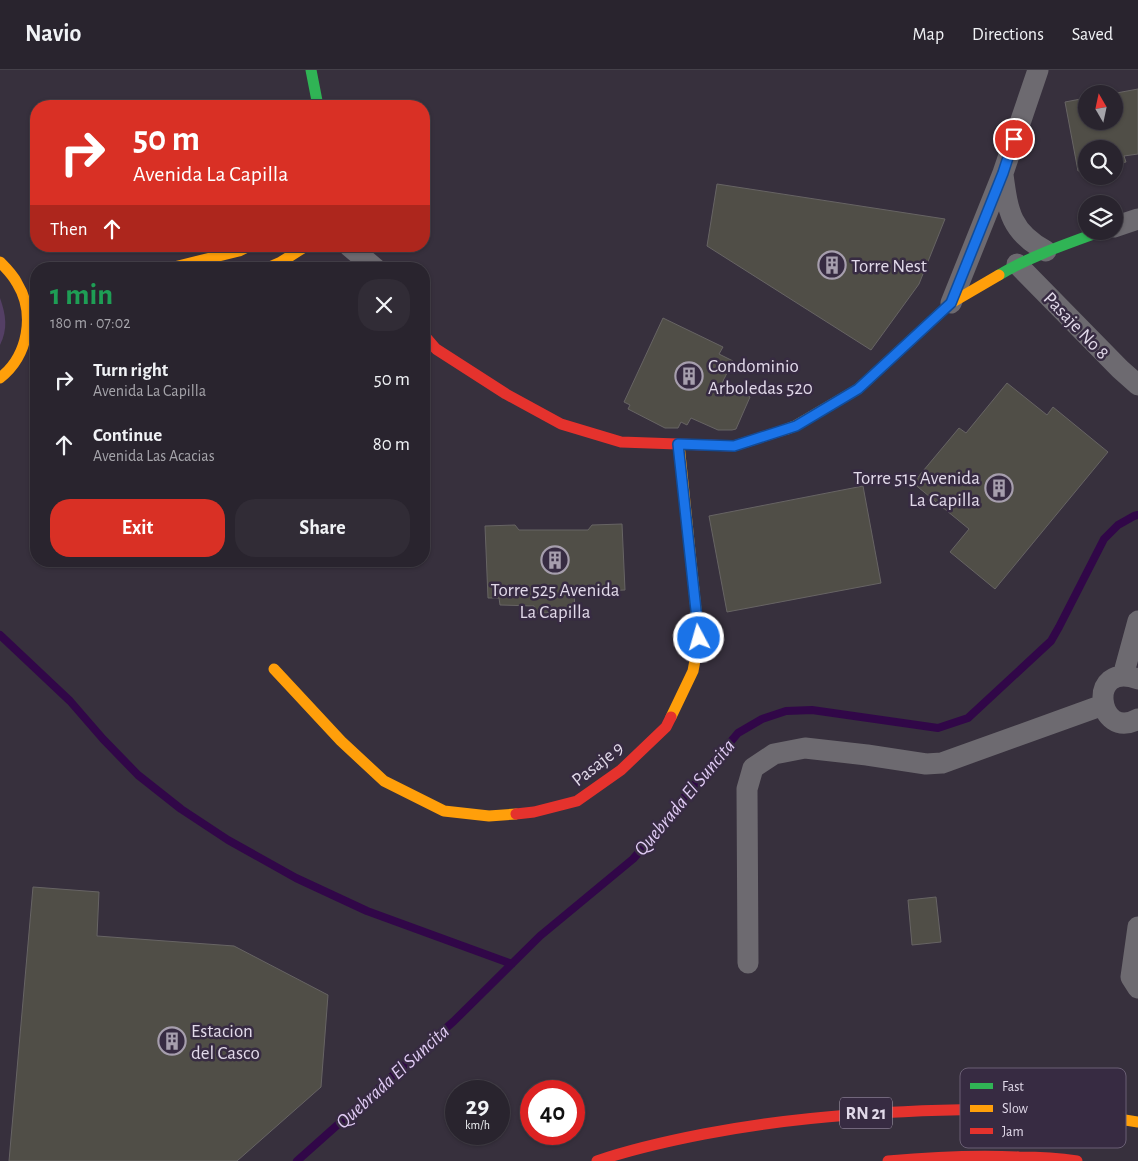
<!DOCTYPE html>
<html lang="en">
<head>
<meta charset="utf-8">
<style>
  :root { --surface:#29242e; --page:#312c36; --text:#f1f3f6; --muted:#a5a4aa; --line:#45414a; --accent:#d93025 }
  body { margin:0; font-family:"Alegreya Sans",sans-serif; background:var(--page); color:var(--text); height:100vh; display:flex; flex-direction:column; font-size:19px; white-space:nowrap }
  * { box-sizing:border-box; margin:0 }
  p { font-size:16px; color:var(--muted) }
  .icon { flex:none; width:28px; height:28px; fill:none; stroke:currentColor; stroke-width:2; stroke-linecap:round; stroke-linejoin:round }
  .map { position:relative; flex:1; overflow:hidden }
  .side { position:absolute; left:30px; top:192px; width:400px; height:305px; display:flex; flex-direction:column; background:var(--surface); border-radius:20px; box-shadow:0 1px 4px #0004,0 0 0 1px var(--line) }
  .side>* { flex:none }
  .top-card { position:absolute; left:30px; top:30px; width:400px; height:152px; border-radius:20px; box-shadow:0 1px 4px #0004,0 0 0 1px var(--line); background:#d93025; color:#fff; overflow:hidden }
  .needle { width:32px; rotate:351deg }
  .controls { position:absolute; left:1078px; top:15px; display:grid; gap:10px }
  .controls a { display:grid; place-items:center; width:45px; height:45px; border-radius:50%; background:var(--surface); box-shadow:0 1px 4px #0004,0 0 0 1px var(--line); font-size:25px }
  .speed { position:absolute; left:445px; top:1010px; display:flex; gap:10px; font-size:25px; font-weight:700; text-align:center }
  .speed>* { display:grid; place-content:center; width:65px; height:65px; border-radius:50%; background:var(--surface); box-shadow:0 1px 4px #0004,0 0 0 1px var(--line); line-height:1 }
  .speed small { font-size:12px; font-weight:400 }
  .speed .limit { border:8px solid #d22; background:#fff; color:#111 }
  .pin { position:absolute; display:grid; place-items:center; width:42px; height:42px; color:#fff; margin:-21px; border:2px solid #fff; border-radius:50%; box-shadow:0 1px 5px #0007 }
  .me { position:absolute; width:55px; margin:-28px; rotate:354deg; stroke-linejoin:round; filter:drop-shadow(0 0 4px #0008) }
  .turn { display:flex; align-items:center; gap:18px; height:105px; padding:0 20px; font-size:22px }
  .turn .icon { width:65px; height:65px; stroke-width:2.5 }
  .turn b { display:block; font-size:35px; line-height:42px }
  .then { display:flex; align-items:center; height:48px; padding:0 20px; background:#0003; gap:10px; font-size:19px }
  .round { display:grid; place-items:center; flex:none; width:52px; height:52px; border-radius:20px; background:var(--page) }
  .overview { display:flex; align-items:center; justify-content:space-between; height:85px; padding:0 20px }
  h1 { font-size:30px; font-weight:700; line-height:38px; color:#1e9e55 }
  .primary-button { display:flex; gap:10px; margin-top:auto; padding:10px 20px }
  .primary-button a { flex:1; height:58px; border-radius:20px; background:var(--accent); color:#fff; font-size:20px; font-weight:700; line-height:58px; text-align:center }
  .primary-button a+a { background:var(--page); color:var(--text) }
  ul { padding:0; list-style:none }
  li { display:flex; align-items:center; gap:15px; height:65px; padding:0 20px }
  li div { flex:1 }
  li b { display:block; font-size:19px }
  li em { font-style:normal }
  header { display:flex; align-items:center; gap:30px; box-sizing:border-box; height:70px; padding:0 25px; background:var(--surface); border-bottom:1px solid var(--line) }
  header strong { font-size:24px }
  nav { display:flex; gap:28px; margin-inline-start:auto; font-size:18px }
  .map>svg:first-child { display:block }
</style>
</head>
<body>
<header>
<strong>Navio</strong>
<nav><a>Map</a><a>Directions</a><a>Saved</a></nav>
</header>
<div class="map">
<svg width="1138" height="1091" viewBox="0 0 1138 1091">
  <rect width="100%" height="100%" fill="#37303d"/>
  <path fill="#543f65" d="M 0,228 C 6,245 8,259 0,275 Z"/>
  <g fill="none" stroke-linecap="round" stroke-linejoin="round">
    <path stroke="#310748" stroke-width="8" d="M 0,565 L 70,631 L 103,669 L 138,705 L 181,739 L 228,770 L 296,808 L 367,841 L 512,894
      M 297,1091 L 454,951 L 540,866 L 633,789 L 669,748 L 680,732 L 738,663 L 762,649 L 786,641 L 812,640 L 938,658 L 968,648 L 1051,571 L 1059,557 L 1104,469 L 1118,455 L 1134,446 L 1138,445"/>
  </g>
  <path fill="#504e47" stroke="#676464" d="M 1138,19 L 1138,84 L 1124,86 L 1126,92 L 1114,94 L 1114,79 L 1086,79 L 1086,99 L 1078,101 L 1065,32 L 1086,28 L 1086,51 L 1114,51 L 1114,24 L 1111,24 Z
    M 717,114 L 945,149 L 919,214 L 871,280 L 707,176 Z
    M 663,248 L 723,277 L 719,284 L 733,291 L 722,313 L 750,327 L 736,359 L 732,360 L 718,360 L 691,348 L 687,355 L 681,352 L 678,358 L 665,358 L 628,339 L 630,335 L 624,332 Z
    M 1007,313 L 1047,345 L 1053,337 L 1108,382 L 995,519 L 950,482 L 969,459 L 913,413 L 959,358 L 966,363 Z
    M 863,416 L 881,513 L 727,542 L 709,446 Z
    M 622,454 L 625,520 L 574,522 L 575,542 L 534,543 L 534,536 L 500,535 L 499,528 L 488,528 L 485,456 L 515,455 L 519,460 L 588,460 L 592,455 Z
    M 33,817 L 99,822 L 97,866 L 234,876 L 328,925 L 321,1017 L 237,1091 L 9,1091 Z
    M 936,827 L 941,872 L 912,875 L 908,830 Z"/>
  <g fill="none" stroke-linecap="round" stroke-linejoin="round">
    <path stroke="#6d6a70" stroke-width="21" d="M 1003,105 C 1008,142 1011,162 1046,181
      M 1114,157 L 1138,149
      M 349,176 L 376,199
      M 1017,194 L 1120,299 L 1138,315
      M 951,233 L 1003,103 L 1038,0
      M 1123,606 L 1138,551
      M 1138,609 C 1086,590 1097,672 1138,649
      M 1138,857 L 1131,907 L 1138,918
      M 748,893 L 747,719 L 753,698 L 774,684 L 805,678 L 867,685 L 926,694 L 942,693 L 1103,635"/>
    <path stroke="#30b455" stroke-width="11" d="M 311,0 L 318,36
      M 999,205 C 1031,186 1066,174 1102,161"/>
    <path stroke="#ff9f0a" stroke-width="11" d="M 0,192 C 7,199 13,205 17,213 C 36,244 28,286 0,308
      M 166,199 L 239,181 L 249,176
      M 265,199 L 281,192 L 306,176
      M 787,359 L 795,356 L 858,319 L 951,233 L 999,205
      M 274,599 L 341,671 L 384,711 L 444,741 L 489,746 L 516,744
      M 671,647 L 693,601 L 699,569 L 679,374
      M 1002,1039 L 1063,1040 L 1138,1052"/>
    <path stroke="#e5322d" stroke-width="11" d="M 424,265 L 436,279 L 506,324 L 561,354 L 621,372 L 734,376 L 787,359
      M 516,744 L 534,742 L 577,731 L 621,700 L 666,657 L 671,647
      M 597,1091 C 632,1079 668,1071 704,1064 C 802,1045 902,1040 1002,1039
      M 888,1091 C 932,1087 975,1085 1019,1087 C 1039,1087 1058,1088 1077,1091"/>
  </g>
  <g fill="none" stroke-linecap="round" stroke-linejoin="round">
    <g stroke="#114b97" stroke-width="12">
      <path id="route" d="M 699,568 L 678,374 L 734,376 L 796,356 L 858,319 L 871,307 L 951,233 L 1003,103 L 1014,69"/>
    </g>
    <use href="#route" stroke="#1a73e8" stroke-width="9"/>
  </g>
  <defs>
    <g id="building-ring" transform="scale(1.4375)"><circle r="9.5" fill="#372b42" stroke="#a69ead" stroke-width="1.5"/><path d="M-4-6H4V6H1V3H-1V6H-4ZM-2.5-4.3h1.7v1.8h-1.7ZM.8-4.3h1.7v1.8H.8ZM-2.5-1h1.7V.8h-1.7ZM.8-1h1.7V.8H.8Z" fill="#a69ead"/></g>
  </defs>
  <g fill-rule="evenodd">
    <use href="#building-ring" x="832" y="195"/>
    <use href="#building-ring" x="689" y="306"/>
    <use href="#building-ring" x="999" y="418"/>
    <use href="#building-ring" x="555" y="490"/>
    <use href="#building-ring" x="172" y="971"/>
  </g>
  <g text-anchor="middle" stroke-width="5" stroke-linejoin="round" paint-order="stroke">
    <rect fill="#372b42" stroke="#aea5b7" stroke-width="1" x="840" y="1027.5" width="52" height="31" rx="4"/>
    <g font-size="18" font-weight="bold" fill="#e1d9e9">
      <text x="866" y="1049">RN 21</text>
    </g>
    <g font-size="19" fill="#e1d9e9" stroke="#372b42" text-anchor="start">
      <text x="851" y="202">Torre Nest</text>
      <text x="708" y="302">Condominio<tspan x="708" dy="22">Arboledas 520</tspan></text>
      <text x="980" y="414" text-anchor="end">Torre 515 Avenida<tspan x="980" dy="22">La Capilla</tspan></text>
      <text x="555" y="526" text-anchor="middle">Torre 525 Avenida<tspan x="555" dy="22">La Capilla</tspan></text>
      <text x="191" y="967">Estacion<tspan x="191" dy="22">del Casco</tspan></text>
    </g>
    <g font-size="19" fill="#e1d9e9" stroke="#372b42">
      <text transform="translate(1077 255) rotate(46)" y="7">Pasaje No 8</text>
      <text transform="translate(597 693) rotate(-38)" y="7">Pasaje 9</text>
    </g>
    <g font-size="20" font-style="italic" fill="#dfcaf3" stroke="#372b42">
      <text transform="translate(684 727) rotate(-50)" y="7">Quebrada El Suncita</text>
      <text transform="translate(392 1006) rotate(-42)" y="7">Quebrada El Suncita</text>
    </g>
  </g>
  <rect x="960" y="998" width="166" height="80" rx="8" fill="#372b42" stroke="#6a5f74" stroke-width="1"/>
  <rect x="970" y="1013" width="23" height="6" fill="#30b455"/>
  <rect x="970" y="1035" width="23" height="7" fill="#ff9f0a"/>
  <rect x="970" y="1058" width="23" height="6" fill="#e5322d"/>
  <g font-size="14" fill="#e1d9e9">
    <text x="1002" y="1021">Fast</text>
    <text x="1002" y="1043">Slow</text>
    <text x="1002" y="1066">Jam</text>
  </g>
</svg>
<div class="controls">
<a><svg class="needle" viewBox="-14 -14 28 28"><path d="M0-13l5 13h-10z" fill="#e53935"/><path d="M0 13l5-13h-10z" fill="#a5a4aa"/></svg></a>
<a><svg class="icon" aria-label="search" viewBox="0 0 24 24"><circle cx="10" cy="10" r="6"/><path d="M15 15l6 6"/></svg></a>
<a><svg class="icon" aria-label="layers" viewBox="0 0 24 24"><path d="M12 4l9 5-9 5-9-5zM3 14l9 5 9-5"/></svg></a>
</div>
<div class="speed"><div>29<small>km/h</small></div><div class="limit">40</div></div>
<div class="pin" style="left:1014px;top:69px;background:#d93025"><svg class="icon" aria-label="arrive" viewBox="0 0 24 24"><path d="M6 21V4h12l-3 4 3 4H6"/></svg></div>
<svg class="me" style="left:699px;top:568px" viewBox="-20 -20 40 40"><circle r="17" fill="#1a73e8" stroke="#fff" stroke-width="3"/><path d="M0-11L8 9 0 5-8 9z" fill="#fff"/></svg>
<div class="top-card">
<div class="turn"><svg class="icon" aria-label="right" viewBox="0 0 24 24"><path d="M7 20v-9h11M14 6l5 5-5 5"/></svg><div><b>50 m</b>Avenida La Capilla</div></div>
<div class="then">Then<svg class="icon" aria-label="ahead" viewBox="0 0 24 24"><path d="M12 20V5M6 11l6-6 6 6"/></svg></div>
</div>
<section class="side">
<div class="overview"><div><h1>1 min</h1><p>180 m · 07:02</p></div><a class="round"><svg class="icon" aria-label="close" viewBox="0 0 24 24"><path d="M6 6l12 12M18 6L6 18"/></svg></a></div>
<ul>
<li><svg class="icon" aria-label="right" viewBox="0 0 24 24"><path d="M7 20v-9h11M14 6l5 5-5 5"/></svg><div><b>Turn right</b><p>Avenida La Capilla</p></div><em>50 m</em></li>
<li><svg class="icon" aria-label="ahead" viewBox="0 0 24 24"><path d="M12 20V5M6 11l6-6 6 6"/></svg><div><b>Continue</b><p>Avenida Las Acacias</p></div><em>80 m</em></li>
</ul>
<div class="primary-button"><a>Exit</a><a>Share</a></div>
</section>
</div>
</body>
</html>
